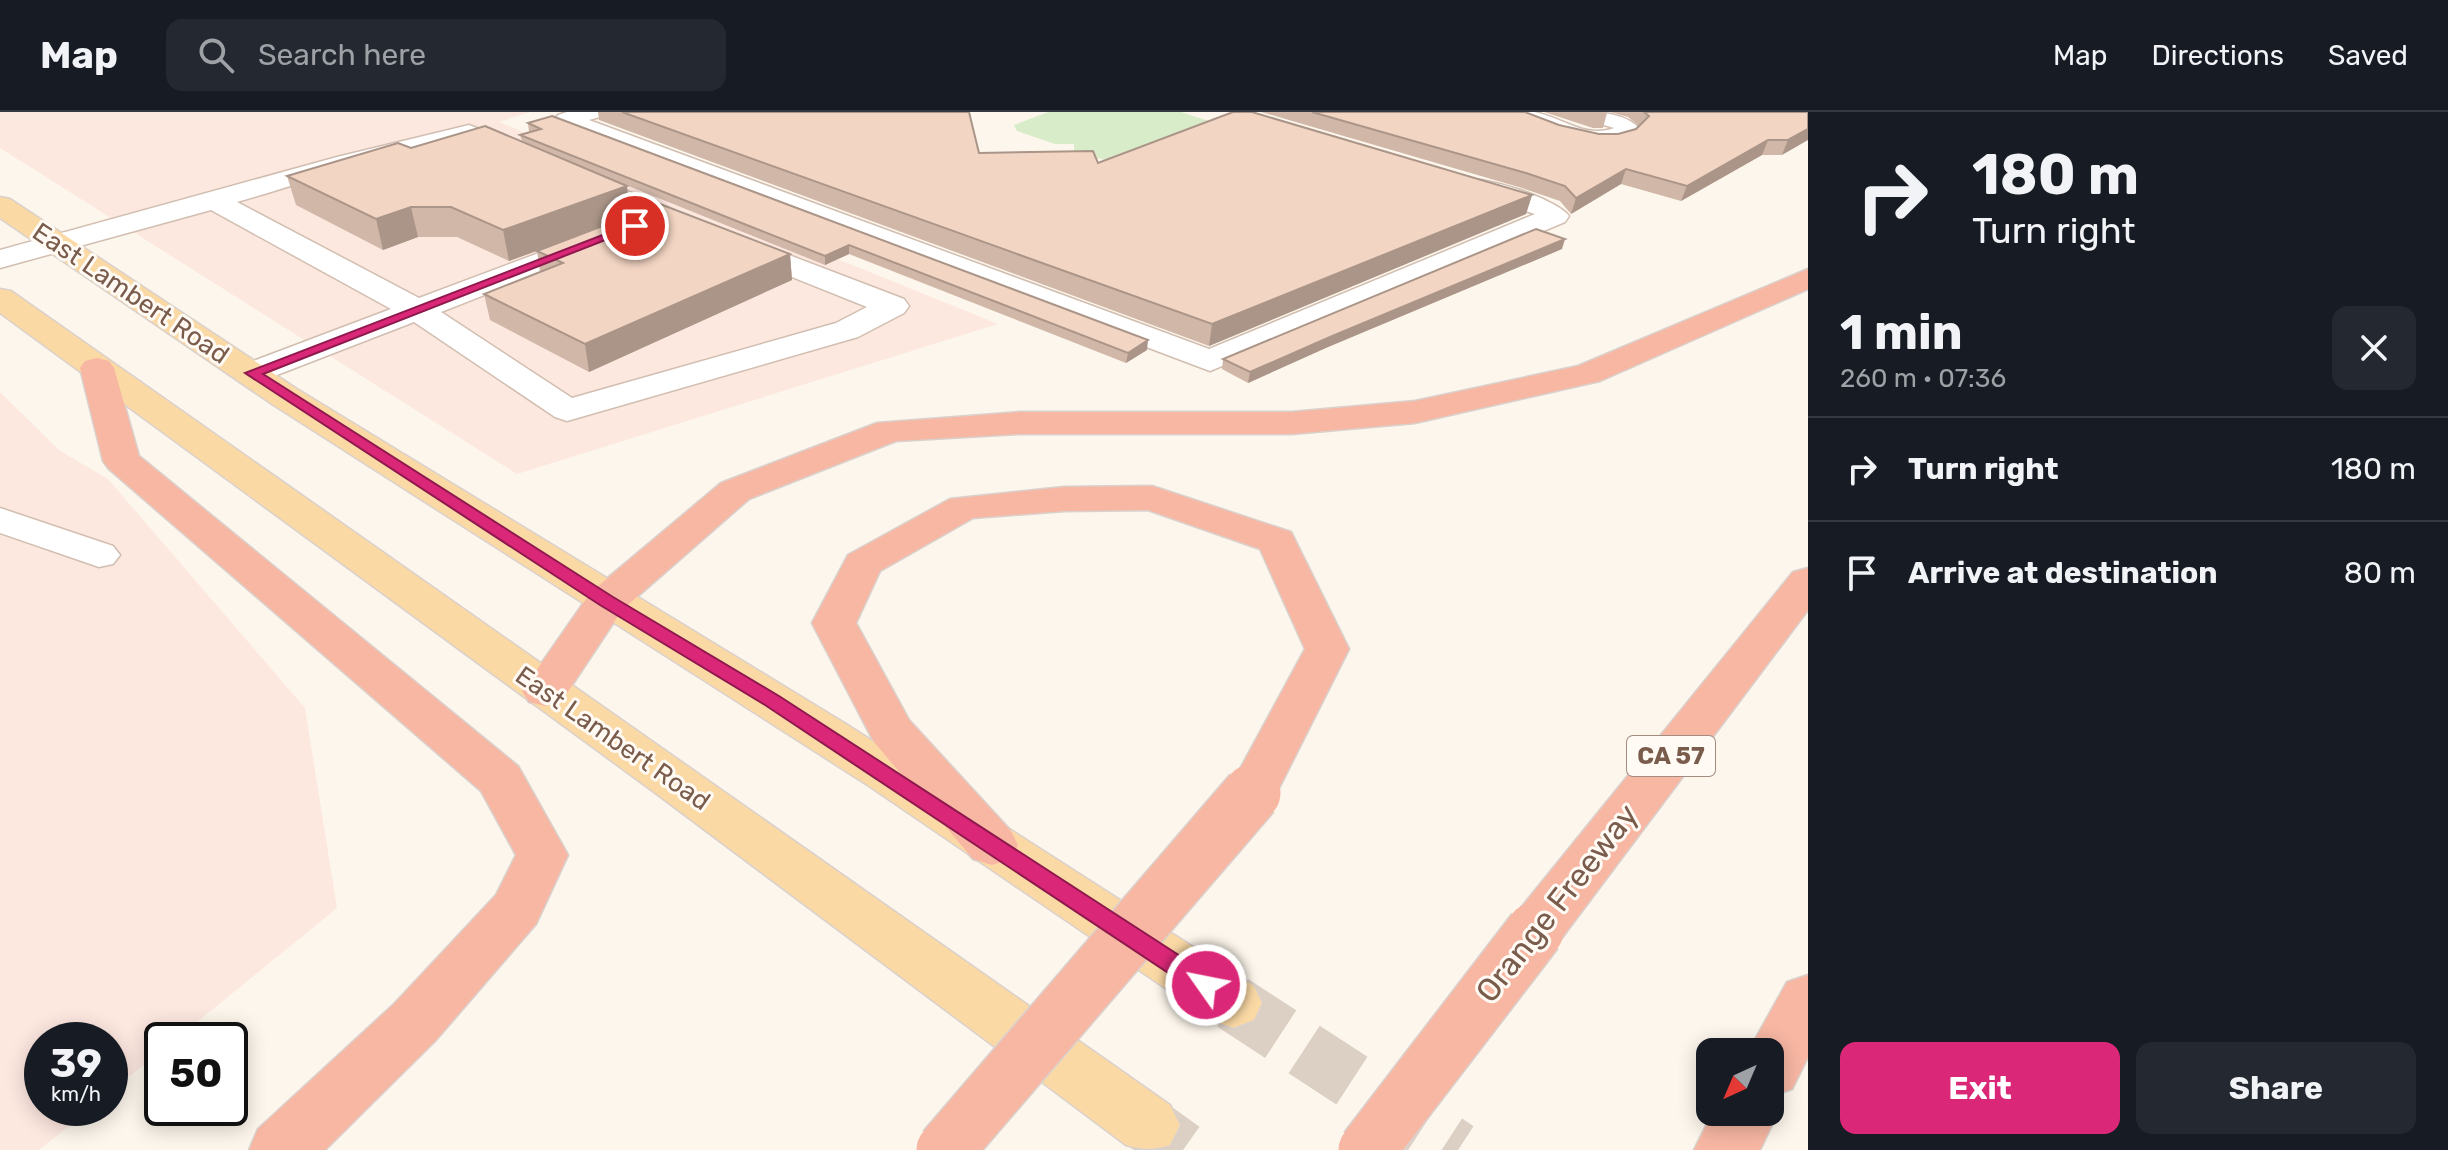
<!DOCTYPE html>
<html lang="en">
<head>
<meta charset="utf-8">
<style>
  :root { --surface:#171b24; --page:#242831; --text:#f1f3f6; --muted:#9ea1a6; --line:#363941; --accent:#db2777 }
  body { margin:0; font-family:Rubik,sans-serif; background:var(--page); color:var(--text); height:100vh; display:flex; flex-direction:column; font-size:30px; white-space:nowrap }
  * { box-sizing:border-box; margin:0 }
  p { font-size:26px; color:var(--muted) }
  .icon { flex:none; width:44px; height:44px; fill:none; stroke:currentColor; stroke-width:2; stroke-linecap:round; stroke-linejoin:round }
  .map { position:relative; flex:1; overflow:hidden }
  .details { display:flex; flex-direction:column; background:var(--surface); width:640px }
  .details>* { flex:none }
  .guide { background:#171b24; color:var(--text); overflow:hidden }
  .needle { width:52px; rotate:224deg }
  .fabs { position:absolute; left:1696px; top:926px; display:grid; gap:16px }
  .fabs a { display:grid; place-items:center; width:88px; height:88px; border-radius:16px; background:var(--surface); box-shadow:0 4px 20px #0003; font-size:40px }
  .speed { position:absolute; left:24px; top:910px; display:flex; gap:16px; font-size:40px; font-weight:700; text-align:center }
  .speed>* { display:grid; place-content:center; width:104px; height:104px; border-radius:50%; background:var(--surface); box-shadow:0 4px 20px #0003; line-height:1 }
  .speed small { font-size:20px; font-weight:400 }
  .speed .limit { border:4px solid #111; border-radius:12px; background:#fff; color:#111 }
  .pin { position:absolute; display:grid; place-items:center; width:68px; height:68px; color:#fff; margin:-34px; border:4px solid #fff; border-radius:50%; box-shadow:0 2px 8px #0007 }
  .me { position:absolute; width:88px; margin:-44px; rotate:303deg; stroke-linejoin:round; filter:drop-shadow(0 0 6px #0008) }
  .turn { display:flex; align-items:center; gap:28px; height:168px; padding:0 32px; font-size:36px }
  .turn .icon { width:104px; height:104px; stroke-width:2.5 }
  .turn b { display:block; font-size:56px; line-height:68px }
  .round { display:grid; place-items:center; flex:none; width:84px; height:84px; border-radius:16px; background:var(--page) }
  .head { display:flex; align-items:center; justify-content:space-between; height:136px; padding:0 32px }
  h1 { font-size:48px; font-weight:700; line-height:60px }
  .cta { display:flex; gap:16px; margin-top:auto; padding:16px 32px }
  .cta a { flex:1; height:92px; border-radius:16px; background:var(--accent); color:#fff; font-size:32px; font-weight:700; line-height:92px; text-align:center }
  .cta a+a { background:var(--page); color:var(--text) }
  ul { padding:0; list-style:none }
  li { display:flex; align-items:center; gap:24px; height:104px; padding:0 32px; border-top:2px solid var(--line) }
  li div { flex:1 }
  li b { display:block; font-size:30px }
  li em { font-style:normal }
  header { display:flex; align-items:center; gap:48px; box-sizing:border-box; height:112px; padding:0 40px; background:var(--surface); border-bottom:2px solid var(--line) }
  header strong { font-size:38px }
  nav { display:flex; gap:44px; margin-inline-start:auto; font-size:28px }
  .search { width:560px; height:72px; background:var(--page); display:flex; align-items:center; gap:20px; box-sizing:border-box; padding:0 28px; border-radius:16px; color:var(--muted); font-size:30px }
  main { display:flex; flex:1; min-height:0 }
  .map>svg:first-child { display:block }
</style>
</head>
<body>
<header>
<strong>Map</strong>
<div class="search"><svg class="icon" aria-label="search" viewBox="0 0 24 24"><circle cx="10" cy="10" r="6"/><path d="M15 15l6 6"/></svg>Search here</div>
<nav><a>Map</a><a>Directions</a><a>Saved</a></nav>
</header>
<main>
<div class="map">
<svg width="1808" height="1038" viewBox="0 0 1808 1038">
  <rect width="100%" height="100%" fill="#fdf6ec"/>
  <path fill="#fde8e0" d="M 0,0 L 530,0 L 499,10 L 998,212 L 517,362 L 0,36 Z
    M 0,280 L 60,339 L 108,367 L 305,596 L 337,796 L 175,928 L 162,928 L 162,938 L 110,980 L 110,928 L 42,928 L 42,996 L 91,996 L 39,1038 L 0,1038 Z"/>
  <path fill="#d8ecc9" d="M 1048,0 L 1181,0 L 1224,14 L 1115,51 L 1074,39 L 1074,32 L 1055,32 L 1017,19 L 1014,13 Z"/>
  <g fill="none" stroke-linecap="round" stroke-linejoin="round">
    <path stroke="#dcd0c4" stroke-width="57" stroke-dasharray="57 28" stroke-linecap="butt" d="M 1233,891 L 1458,1038
      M 1148,1013 L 1183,1038"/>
    <g stroke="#d1beb0" stroke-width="3">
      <path id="minor" d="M 567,0 L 604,0 L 600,5 L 589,8 L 1209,237 L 1535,102 L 1464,80 L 1460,74 L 1464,68 C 1483,63 1557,87 1569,104 L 1565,110 L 1210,259 L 558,13 L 554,8 L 558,3 Z
        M 1502,0 C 1512,0 1524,0 1534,0 C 1562,5 1585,27 1614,16 L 1578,5 L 1574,0 C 1599,0 1625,0 1641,18 C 1615,56 1537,18 1506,5 Z
        M 469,13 L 514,31 L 517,36 L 514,41 C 494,46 480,26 462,29 C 386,41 311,69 237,90 L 419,186 L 584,124 L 594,121 L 604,124 L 608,130 L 604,136 L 441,200 L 572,286 L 836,211 L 867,195 L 727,139 L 723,133 L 727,127 L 737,124 L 747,127 L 904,187 L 909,194 L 904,201 L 858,225 L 567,309 L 555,305 L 414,210 L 264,268 L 252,271 L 240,268 L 235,261 L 240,254 L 391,197 L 211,98 L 0,156 L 0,138 L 337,45 Z
        M 576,58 L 673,98 L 677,104 L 673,110 L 663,112 L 653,110 L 567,72 L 563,66 L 567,60 Z
        M 0,396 L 113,434 L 120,443 L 113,452 L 99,455 L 0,421 Z"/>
    </g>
    <g stroke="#dad1cd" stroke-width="3">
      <path id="major" d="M 0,85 L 10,87 L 297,277 L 846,612 L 1254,874 L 1262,891 L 1254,908 L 1233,916 L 1212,908 L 869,674 L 272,292 L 0,106 Z
        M 0,177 L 11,179 L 1170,993 L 1180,1013 L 1170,1033 C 1154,1038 1142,1038 1126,1033 L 654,680 L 0,201 Z"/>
    </g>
    <g stroke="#dad1cd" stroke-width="3">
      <path id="highway" d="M 1808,157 L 1808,177 L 1600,269 L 1415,311 L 1292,322 L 1020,322 L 896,329 L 749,387 L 622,498 L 561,590 L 545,594 L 529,590 L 522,579 L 591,480 L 721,371 L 877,311 L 1020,300 L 1292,300 L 1415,289 L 1578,254 Z
        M 97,246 L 109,249 L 114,256 L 139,344 L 518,654 L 568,743 L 536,812 L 436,928 L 325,1038 L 249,1038 L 258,1017 L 394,892 L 496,783 L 516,743 L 481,679 L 109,357 L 103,349 L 80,256 L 85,249 Z
        M 1152,374 L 1291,420 L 1349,537 L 1270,694 L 1252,699 L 1234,694 L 1227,681 L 1305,537 L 1260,437 L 1148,398 L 1064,399 L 973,406 L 880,459 L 856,511 L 909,608 L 1011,719 L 1018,733 L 1011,747 L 992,753 L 973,747 L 874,630 L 812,511 L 848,443 L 950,387 L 1064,375 Z
        M 1808,456 L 1808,498 L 1555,835 L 1535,841 L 1515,835 L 1507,819 L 1515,803 L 1793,460 Z
        M 1808,863 L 1808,945 L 1792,977 L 1771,984 L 1778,1000 L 1760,1038 L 1694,1038 L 1713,1000 L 1770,1000 L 1770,940 L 1748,940 L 1787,870 Z"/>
    </g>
    <use href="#minor" fill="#fff" fill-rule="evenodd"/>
    <use href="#major" fill="#fbd9a5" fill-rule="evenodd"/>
    <use href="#highway" fill="#f7b7a3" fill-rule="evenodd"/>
    <g stroke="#dad1cd" stroke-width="60" stroke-linecap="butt">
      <path id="highway-bridge" d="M 945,1038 L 1252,681
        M 1367,1038 L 1535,819"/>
    </g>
    <use href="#highway-bridge" stroke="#f7b7a3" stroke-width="57"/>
  </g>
  <path fill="#d1b7a8" d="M 598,0 L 969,0 L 979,41 L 1098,51 L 1532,83 L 1526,102 L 1209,234 L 599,8 Z
    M 1261,0 L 1525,0 L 1559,13 L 1599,22 L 1618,22 L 1636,17 L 1639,14 L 1628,5 L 1610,0 L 1808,0 L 1782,43 L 1762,43 L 1681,89 L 1621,72 L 1571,102 L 1560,89 L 1522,76 Z
    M 1544,0 L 1602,0 L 1607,1 L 1603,16 L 1593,16 Z
    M 528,11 L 1147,238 L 1126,251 L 849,142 L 825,153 L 616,69 L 631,103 L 790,142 L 792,168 L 589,260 L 490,208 L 484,182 L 540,160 L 537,139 L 509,149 L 457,125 L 418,125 L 383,138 L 296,93 L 287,64 L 411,36 L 522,29 L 520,23 L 529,20 Z
    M 1562,137 L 1328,235 L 1248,271 L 1222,257 L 1223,247 Z"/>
  <path fill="#aa9588" d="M 1808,17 L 1808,28 L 1782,43 L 1788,28 Z
    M 1768,28 L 1762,43 L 1681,89 L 1687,74 Z
    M 1626,57 L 1621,72 L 1571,102 L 1576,86 Z
    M 627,74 L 631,104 L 509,149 L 503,118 Z
    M 1532,83 L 1526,102 L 1209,234 L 1212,212 Z
    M 411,95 L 418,125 L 383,138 L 376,107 Z
    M 1565,127 L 1562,137 L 1328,235 L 1248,271 L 1250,260 L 1330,225 Z
    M 849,133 L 849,142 L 825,153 L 825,144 Z
    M 790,142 L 792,168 L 589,260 L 585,232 Z
    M 1148,228 L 1147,238 L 1126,251 L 1128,241 Z"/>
  <path fill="#f3d5c3" stroke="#aa9588" stroke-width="2" d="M 622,0 L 969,0 L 979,41 L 1093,39 L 1098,51 L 1233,0 L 1252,0 L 1532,83 L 1212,212 Z
    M 1312,0 L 1525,0 L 1559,13 L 1599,22 L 1618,22 L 1636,17 L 1649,4 L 1644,0 L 1808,0 L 1808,17 L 1788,28 L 1768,28 L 1687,74 L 1626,57 L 1576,86 L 1565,74 L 1526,61 Z
    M 552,4 L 1148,228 L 1128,241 L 849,133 L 825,144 L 520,23 L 541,17 L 528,11 Z
    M 485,14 L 627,74 L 503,118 L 451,95 L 411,95 L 376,107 L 287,64 L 398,31 L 411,36 Z
    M 660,92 L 790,142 L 585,232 L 484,182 L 563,151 L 537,139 Z
    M 1536,117 L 1565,127 L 1330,225 L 1250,260 L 1223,247 Z"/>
  <path fill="#db2777" stroke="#8e194d" stroke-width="2" d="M 631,112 L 641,114 L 263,262 L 613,485 L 779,584 L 1214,866 L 1218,873 L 1214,880 L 1206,883 L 1197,880 L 765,593 L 600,493 L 245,261 Z"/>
  <g text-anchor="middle" stroke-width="6" stroke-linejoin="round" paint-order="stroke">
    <rect fill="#fffaf3" stroke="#a28b7f" stroke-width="2" x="1627" y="624" width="88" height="40" rx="6"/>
    <g font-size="24" font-weight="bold" fill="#7a5c4d">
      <text x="1671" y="652">CA 57</text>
    </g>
    <g font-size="26" fill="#7a5c4d" stroke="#fffaf3">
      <text transform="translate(131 181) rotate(34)" y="9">East Lambert Road</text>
      <text transform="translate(613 626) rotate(35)" y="9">East Lambert Road</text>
    </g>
    <g font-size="32" fill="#7a5c4d" stroke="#fffaf3">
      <text transform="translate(1557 791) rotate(-52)" y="11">Orange Freeway</text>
    </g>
  </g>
</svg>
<div class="fabs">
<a><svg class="needle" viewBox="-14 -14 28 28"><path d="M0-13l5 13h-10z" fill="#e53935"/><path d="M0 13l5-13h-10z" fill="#9ea1a6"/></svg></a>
</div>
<div class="speed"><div>39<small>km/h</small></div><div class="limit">50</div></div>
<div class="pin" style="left:635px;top:114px;background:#d93025"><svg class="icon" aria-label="arrive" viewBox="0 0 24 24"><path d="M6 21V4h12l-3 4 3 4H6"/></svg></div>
<svg class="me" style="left:1206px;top:873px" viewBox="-20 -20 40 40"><circle r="17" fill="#db2777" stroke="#fff" stroke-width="3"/><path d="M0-11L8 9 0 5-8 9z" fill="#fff"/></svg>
</div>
<section class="details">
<div class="guide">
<div class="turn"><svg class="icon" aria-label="right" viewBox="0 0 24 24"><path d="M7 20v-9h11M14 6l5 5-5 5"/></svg><div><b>180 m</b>Turn right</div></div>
</div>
<div class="head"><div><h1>1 min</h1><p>260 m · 07:36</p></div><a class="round"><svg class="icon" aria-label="close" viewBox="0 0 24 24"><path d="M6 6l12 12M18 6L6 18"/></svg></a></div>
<ul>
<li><svg class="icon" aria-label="right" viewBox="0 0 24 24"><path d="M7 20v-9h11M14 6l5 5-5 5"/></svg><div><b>Turn right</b></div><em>180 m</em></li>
<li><svg class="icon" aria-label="arrive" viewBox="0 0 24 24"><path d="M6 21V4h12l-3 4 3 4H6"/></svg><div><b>Arrive at destination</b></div><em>80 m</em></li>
</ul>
<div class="cta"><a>Exit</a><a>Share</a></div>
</section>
</main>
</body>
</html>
